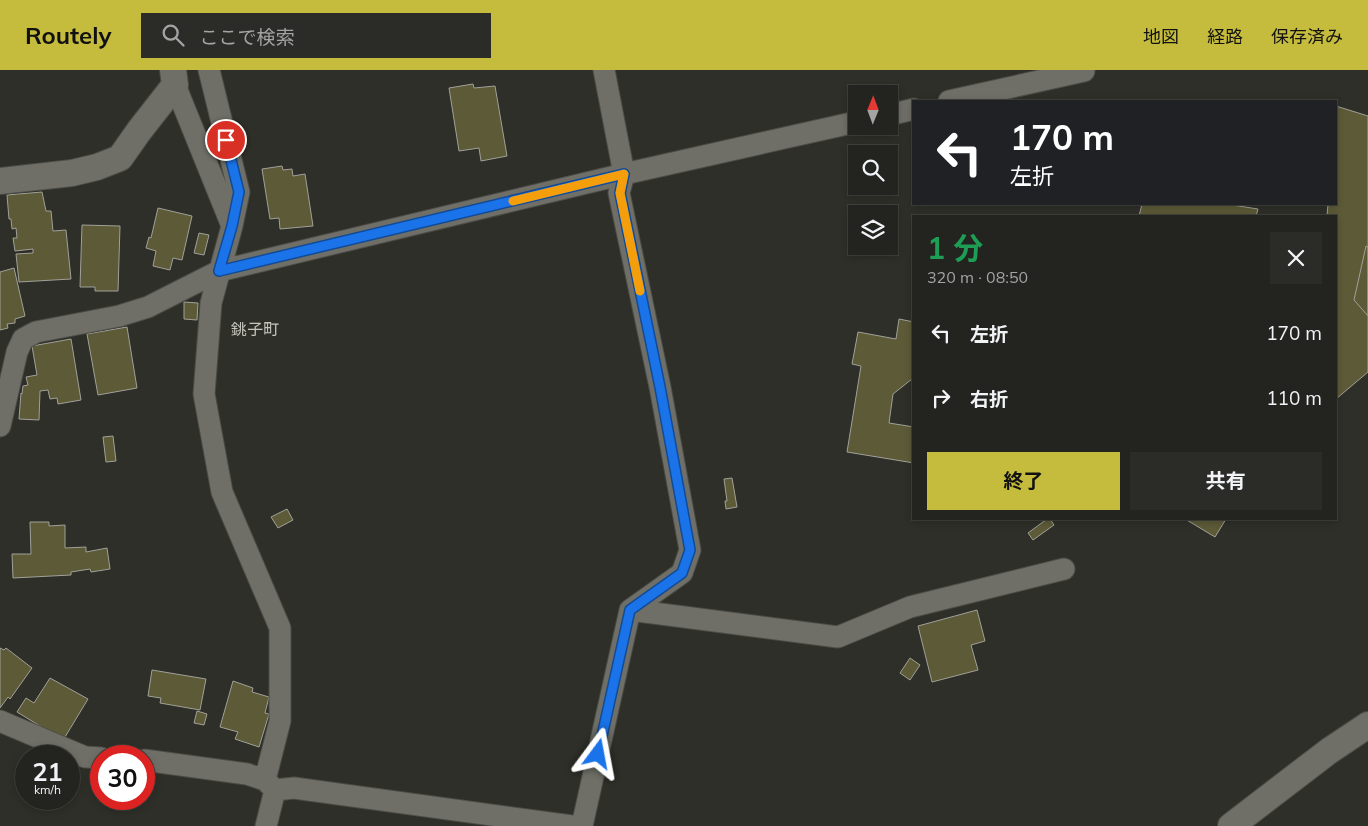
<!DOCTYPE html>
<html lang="ja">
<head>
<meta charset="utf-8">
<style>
  :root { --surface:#23231f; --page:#2b2b28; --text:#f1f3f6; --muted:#a3a4a4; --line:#40403d; --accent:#c5bc3d }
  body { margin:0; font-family:Mulish,"Noto Sans JP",sans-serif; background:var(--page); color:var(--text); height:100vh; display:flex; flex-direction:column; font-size:19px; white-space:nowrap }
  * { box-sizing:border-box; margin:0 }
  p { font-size:16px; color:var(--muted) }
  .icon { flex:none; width:28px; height:28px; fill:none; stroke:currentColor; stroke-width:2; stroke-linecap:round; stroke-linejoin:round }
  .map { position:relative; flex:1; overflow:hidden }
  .panel { position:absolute; left:912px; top:145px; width:425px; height:305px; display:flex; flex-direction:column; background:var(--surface); border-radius:0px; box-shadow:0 2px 8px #0003,0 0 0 1px var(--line) }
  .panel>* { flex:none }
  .top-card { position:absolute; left:912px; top:30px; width:425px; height:105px; border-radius:0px; box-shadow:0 2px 8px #0003,0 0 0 1px var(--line); background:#202124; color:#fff; overflow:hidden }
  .needle { width:32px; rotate:1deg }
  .tools { position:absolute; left:848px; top:15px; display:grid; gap:10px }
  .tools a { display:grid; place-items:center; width:50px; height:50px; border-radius:0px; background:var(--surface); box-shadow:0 2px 8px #0003,0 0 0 1px var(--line); font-size:25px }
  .speed { position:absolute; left:15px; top:675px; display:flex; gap:10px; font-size:25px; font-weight:700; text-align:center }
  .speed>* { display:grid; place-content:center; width:65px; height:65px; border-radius:50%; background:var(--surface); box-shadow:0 2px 8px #0003,0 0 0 1px var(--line); line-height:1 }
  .speed small { font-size:12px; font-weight:400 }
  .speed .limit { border:8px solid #d22; background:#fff; color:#111 }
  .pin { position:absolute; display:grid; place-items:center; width:42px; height:42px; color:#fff; margin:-21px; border:2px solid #fff; border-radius:50%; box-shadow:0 1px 5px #0007 }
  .me { position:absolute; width:55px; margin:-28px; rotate:13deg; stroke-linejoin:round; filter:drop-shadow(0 0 4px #0008) }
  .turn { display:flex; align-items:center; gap:18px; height:105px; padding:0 15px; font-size:22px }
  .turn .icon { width:65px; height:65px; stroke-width:2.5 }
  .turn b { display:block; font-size:35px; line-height:42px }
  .round { display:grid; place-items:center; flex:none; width:52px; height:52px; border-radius:0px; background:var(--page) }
  .headline { display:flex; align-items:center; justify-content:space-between; height:85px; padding:0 15px }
  h1 { font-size:30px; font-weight:700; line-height:38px; color:#1e9e55 }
  .cta { display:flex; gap:10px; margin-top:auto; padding:10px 15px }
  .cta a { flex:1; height:58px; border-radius:0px; background:var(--accent); color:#111; font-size:20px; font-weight:700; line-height:58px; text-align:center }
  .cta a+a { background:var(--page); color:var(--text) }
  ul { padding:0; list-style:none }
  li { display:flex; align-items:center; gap:15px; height:65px; padding:0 15px }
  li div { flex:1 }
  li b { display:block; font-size:19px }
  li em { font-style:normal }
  header { display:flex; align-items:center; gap:30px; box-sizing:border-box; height:70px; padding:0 25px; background:var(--accent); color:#111 }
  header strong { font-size:24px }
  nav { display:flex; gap:28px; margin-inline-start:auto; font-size:18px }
  .search { width:350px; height:45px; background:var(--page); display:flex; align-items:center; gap:12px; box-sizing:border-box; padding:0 18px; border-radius:0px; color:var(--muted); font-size:19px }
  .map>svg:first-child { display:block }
</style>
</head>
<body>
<header>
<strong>Routely</strong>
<div class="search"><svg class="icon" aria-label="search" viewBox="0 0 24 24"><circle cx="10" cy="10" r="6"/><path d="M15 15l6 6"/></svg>ここで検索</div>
<nav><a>地図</a><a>経路</a><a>保存済み</a></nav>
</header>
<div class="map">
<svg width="1368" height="756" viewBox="0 0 1368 756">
  <rect width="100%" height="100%" fill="#2f2f29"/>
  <path fill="#5c5a37" stroke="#a1a19a" d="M 473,14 L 474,18 L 495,16 L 507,86 L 481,91 L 479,78 L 459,81 L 449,18 Z
    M 1336,36 L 1368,46 L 1368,302 L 1336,329 L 1336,146 L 1327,146 L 1328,134 L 1336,134 Z
    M 282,96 L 283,100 L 292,99 L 293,106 L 305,104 L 313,156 L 280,159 L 279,148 L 270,149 L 262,99 Z
    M 42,122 L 46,141 L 51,141 L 53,161 L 66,160 L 71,209 L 19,212 L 16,184 L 33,183 L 33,179 L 15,181 L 13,168 L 17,168 L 16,158 L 12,159 L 11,149 L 9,149 L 7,125 Z
    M 1142,134 L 1226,134 L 1258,139 L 1256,146 L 1139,146 Z
    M 158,138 L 192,146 L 182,190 L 173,188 L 170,200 L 153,196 L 156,181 L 146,178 L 149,167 L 151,168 Z
    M 82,155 L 120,156 L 118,221 L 95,221 L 95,217 L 80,217 Z
    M 199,163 L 209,165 L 204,185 L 194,183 Z
    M 1366,176 L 1368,177 L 1368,246 L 1354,230 Z
    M 14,198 L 25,246 L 15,249 L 15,253 L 7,254 L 8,258 L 0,260 L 0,202 Z
    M 184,232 L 198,233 L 197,250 L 184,249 Z
    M 899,249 L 914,252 L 914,309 L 912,309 L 893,324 L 889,353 L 914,357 L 914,393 L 847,382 L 861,296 L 852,294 L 858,262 L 896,269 Z
    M 127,257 L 137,318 L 98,325 L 87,264 Z
    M 71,269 L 81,330 L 58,334 L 57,328 L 50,329 L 48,320 L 40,321 L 39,350 L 19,349 L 21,323 L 22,324 L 23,316 L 28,315 L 26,307 L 37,305 L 32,276 Z
    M 113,366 L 116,391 L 106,392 L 103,367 Z
    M 732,408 L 737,437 L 726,439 L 725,431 L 727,431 L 724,409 Z
    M 287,439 L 293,450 L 278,458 L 271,447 Z
    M 1047,449 L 1050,449 L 1054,455 L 1033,470 L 1028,463 Z
    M 1185,449 L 1226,449 L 1215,467 Z
    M 30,452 L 49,452 L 49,456 L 65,455 L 65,478 L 86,477 L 86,482 L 107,478 L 110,499 L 91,502 L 90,499 L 71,502 L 71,505 L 13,508 L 12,484 L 31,484 Z
    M 977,540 L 985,571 L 971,575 L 978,600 L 932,612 L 918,556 Z
    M 0,578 L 4,580 L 6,578 L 32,598 L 10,629 L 8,627 L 0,638 Z
    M 910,588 L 920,595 L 910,610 L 900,603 Z
    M 152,600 L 206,609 L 200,640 L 160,633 L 161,628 L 148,626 Z
    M 50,608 L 88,629 L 62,672 L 48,661 L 17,642 L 26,628 L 34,633 Z
    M 233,611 L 253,618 L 252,622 L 269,627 L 265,643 L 269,644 L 259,677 L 235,669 L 238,662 L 220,657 Z
    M 197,641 L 207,644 L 204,655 L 194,653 Z"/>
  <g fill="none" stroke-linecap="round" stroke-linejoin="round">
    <g stroke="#4c4c47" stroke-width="23">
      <path id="minor" d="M 209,0 L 239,122 L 232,156
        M 175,15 L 232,156 L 211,233 L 204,324 L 222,422 L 280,558 L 280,651 L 265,710
        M 949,31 L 1084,1
        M 889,45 L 914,39
        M 0,356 L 17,282 L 23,269 L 36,262 L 119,246 L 148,237 L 219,201 L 624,104 L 856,52
        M 630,540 L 838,567 L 910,537 L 1064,499
        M 0,651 L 85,687 L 101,688
        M 144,690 L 247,704 L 265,710 L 275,720
        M 275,720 L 294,718 L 572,756
        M 266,756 L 275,720
        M 582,756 L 630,540 L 682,503 L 690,480 L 660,317 L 619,123 L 624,104 L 604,0"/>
    </g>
    <g stroke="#4c4c47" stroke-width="28">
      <path id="tertiary" d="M 0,111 L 72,103 L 97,97 L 120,88 L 139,61 L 175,15 L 173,0
        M 1231,756 L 1329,681 L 1368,655"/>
    </g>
    <use href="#minor" stroke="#6f6f68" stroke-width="21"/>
    <use href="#tertiary" stroke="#6f6f68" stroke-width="26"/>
  </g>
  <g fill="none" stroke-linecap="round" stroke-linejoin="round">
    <g stroke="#114b97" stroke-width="12">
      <path id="route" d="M 226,70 L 239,122 L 232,156 L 219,201 L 624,104 L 620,123 L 660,317 L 690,480 L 682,503 L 630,540 L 598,684"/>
    </g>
    <use href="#route" stroke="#1a73e8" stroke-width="9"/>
    <path stroke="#f59e0b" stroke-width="9" d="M 513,131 L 624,104 L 620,123 L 640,221"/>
  </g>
  <g text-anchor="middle" stroke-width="5" stroke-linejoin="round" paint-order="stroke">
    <g font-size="16" fill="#c5c5bd" stroke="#2f2f29">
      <text x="255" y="265">銚子町</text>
    </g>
  </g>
</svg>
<div class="tools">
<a><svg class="needle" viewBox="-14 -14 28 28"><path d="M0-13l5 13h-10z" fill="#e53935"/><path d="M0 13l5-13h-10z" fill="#a3a4a4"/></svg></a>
<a><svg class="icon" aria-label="search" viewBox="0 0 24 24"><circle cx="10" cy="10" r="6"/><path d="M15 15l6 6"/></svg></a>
<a><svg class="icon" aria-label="layers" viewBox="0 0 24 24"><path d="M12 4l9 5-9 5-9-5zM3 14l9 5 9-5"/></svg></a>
</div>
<div class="speed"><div>21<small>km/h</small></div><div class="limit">30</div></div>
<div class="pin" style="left:226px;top:70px;background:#d93025"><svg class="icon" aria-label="arrive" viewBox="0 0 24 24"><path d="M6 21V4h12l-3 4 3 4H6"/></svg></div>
<svg class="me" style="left:598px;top:684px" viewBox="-20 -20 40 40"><path d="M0-17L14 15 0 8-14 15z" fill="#1a73e8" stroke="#fff" stroke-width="4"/></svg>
<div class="top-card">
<div class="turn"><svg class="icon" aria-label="left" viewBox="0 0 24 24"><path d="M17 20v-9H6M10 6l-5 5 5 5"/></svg><div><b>170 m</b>左折</div></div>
</div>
<section class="panel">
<div class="headline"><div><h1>1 分</h1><p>320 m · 08:50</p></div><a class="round"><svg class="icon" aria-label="close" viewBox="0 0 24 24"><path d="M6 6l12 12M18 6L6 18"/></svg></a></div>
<ul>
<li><svg class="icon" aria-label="left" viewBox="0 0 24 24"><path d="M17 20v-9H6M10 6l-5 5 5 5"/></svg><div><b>左折</b></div><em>170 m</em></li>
<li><svg class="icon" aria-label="right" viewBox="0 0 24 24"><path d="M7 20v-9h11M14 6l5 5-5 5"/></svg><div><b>右折</b></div><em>110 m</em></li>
</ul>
<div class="cta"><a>終了</a><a>共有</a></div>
</section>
</div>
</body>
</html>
